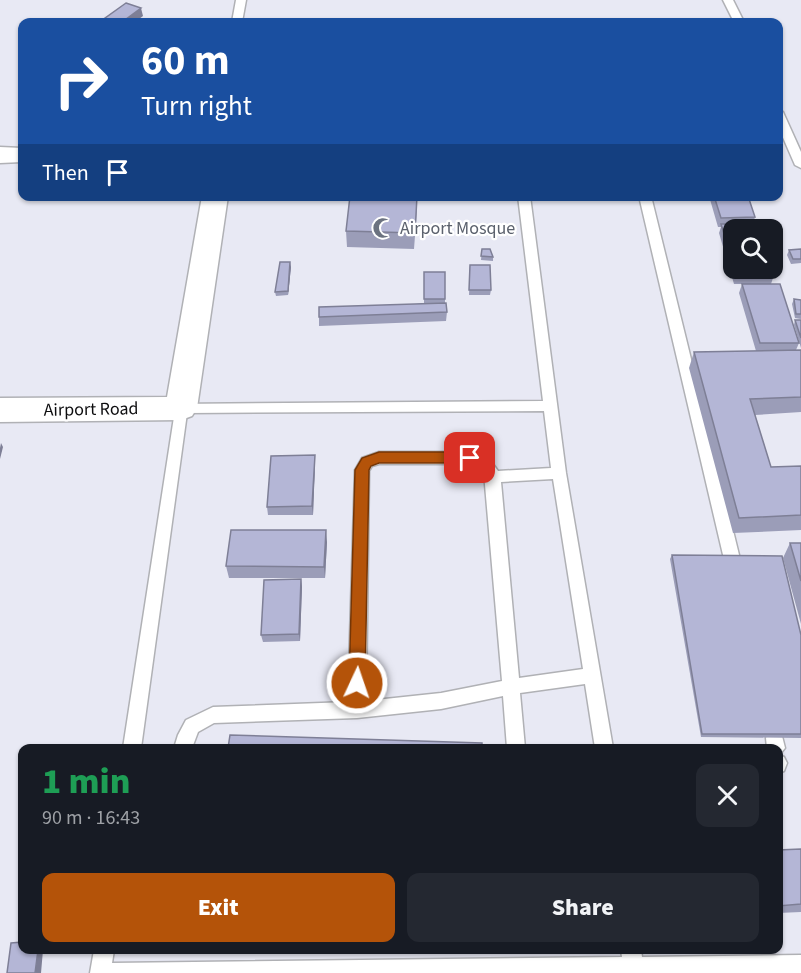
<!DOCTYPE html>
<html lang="en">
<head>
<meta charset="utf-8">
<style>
  :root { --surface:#171b24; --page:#242831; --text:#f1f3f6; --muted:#9ea1a6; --accent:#b45309 }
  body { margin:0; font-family:"Source Sans 3",sans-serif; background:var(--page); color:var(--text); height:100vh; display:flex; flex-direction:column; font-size:22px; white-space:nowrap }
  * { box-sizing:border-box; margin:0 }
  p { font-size:20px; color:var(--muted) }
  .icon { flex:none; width:33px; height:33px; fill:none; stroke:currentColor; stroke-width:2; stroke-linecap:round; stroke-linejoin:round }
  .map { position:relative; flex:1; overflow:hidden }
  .panel { position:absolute; left:18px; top:744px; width:765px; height:210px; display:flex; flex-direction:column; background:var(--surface); border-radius:12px; box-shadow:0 2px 4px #0004 }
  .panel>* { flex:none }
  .hud { position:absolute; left:18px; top:18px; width:765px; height:183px; border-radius:12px; box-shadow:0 2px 4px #0004; background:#1a4fa0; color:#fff; overflow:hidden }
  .fabs { position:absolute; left:723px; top:219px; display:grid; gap:12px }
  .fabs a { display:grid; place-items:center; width:60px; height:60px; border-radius:12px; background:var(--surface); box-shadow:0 2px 4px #0004; font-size:30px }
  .pin { position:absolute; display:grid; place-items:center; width:51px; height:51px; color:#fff; margin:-26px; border-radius:12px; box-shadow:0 3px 9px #0006 }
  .me { position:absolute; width:66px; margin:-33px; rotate:3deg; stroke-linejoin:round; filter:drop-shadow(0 0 4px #0008) }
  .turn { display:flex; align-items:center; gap:21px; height:126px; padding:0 24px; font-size:27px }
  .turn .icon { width:78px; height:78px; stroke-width:2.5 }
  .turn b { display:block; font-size:42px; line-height:51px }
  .then { display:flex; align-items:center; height:57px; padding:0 24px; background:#0003; gap:12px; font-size:22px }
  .round { display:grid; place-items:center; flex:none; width:63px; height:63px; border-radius:12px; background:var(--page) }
  .headline { display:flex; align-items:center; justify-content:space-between; height:102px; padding:0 24px }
  h1 { font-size:36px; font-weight:800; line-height:45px; color:#1e9e55 }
  .button { display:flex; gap:12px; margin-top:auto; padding:12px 24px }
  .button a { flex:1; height:69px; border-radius:12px; background:var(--accent); color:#fff; font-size:24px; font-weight:800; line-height:69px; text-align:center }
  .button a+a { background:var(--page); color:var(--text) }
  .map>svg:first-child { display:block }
</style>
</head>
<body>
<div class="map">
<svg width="801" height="973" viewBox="0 0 801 973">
  <rect width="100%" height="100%" fill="#f4f4f8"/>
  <path fill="#e8e9f4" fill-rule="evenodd" d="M 0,0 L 801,0 L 801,973 L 0,973 ZM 22,22 L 778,22 L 778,196 L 22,196 ZM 734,230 L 772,230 L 772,268 L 734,268 ZM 22,748 L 778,748 L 778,950 L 22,950 Z"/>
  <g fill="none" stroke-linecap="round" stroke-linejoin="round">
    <g stroke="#b0b1b5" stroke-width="3">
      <path id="service" d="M 236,0 L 246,0 L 242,22 L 232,22 Z
        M 723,0 L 733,0 L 744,22 L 734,22 Z
        M 778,109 L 783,112 L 801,152 L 801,168 L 795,165 L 778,126 Z
        M 518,196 L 530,196 L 566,473 L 613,748 L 595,748 L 585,684 L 520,693 L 525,748 L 507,748 L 503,696 L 441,709 L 357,718 L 214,723 L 198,732 L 192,748 L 174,748 L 178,735 L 186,720 L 213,707 L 348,702 L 355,470 L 362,458 L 379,452 L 470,452 L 490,460 L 498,471 L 551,468 L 544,411 L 187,413 L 141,748 L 123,748 L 176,404 L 543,401 ZM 379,464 L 470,464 L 484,473 L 502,681 L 441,693 L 366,701 L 369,471 L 372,466 ZM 553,479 L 583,669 L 519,678 L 501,482 Z
        M 639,196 L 651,196 L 740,559 L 738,564 L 732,566 L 726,564 L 724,559 Z
        M 775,730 L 781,732 L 785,748 L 779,755 L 784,757 L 787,763 L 784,771 L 778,773 L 778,748 L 767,748 L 766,738 L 769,732 Z
        M 94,950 L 114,950 L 112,963 L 622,957 L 621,950 L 641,950 L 642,957 L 801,955 L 801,973 L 90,973 Z"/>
    </g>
    <g stroke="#b0b1b5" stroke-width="3">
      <path id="tertiary" d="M 0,147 L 22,148 L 22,162 L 0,163 Z
        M 202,196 L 228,196 L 197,408 L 192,416 L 181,420 L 0,422 L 0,398 L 167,397 Z"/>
    </g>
    <use href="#service" fill="#fff" fill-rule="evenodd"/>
    <use href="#tertiary" fill="#fff" fill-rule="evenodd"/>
  </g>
  <path fill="#9b9db8" d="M 709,196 L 748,196 L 755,217 L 753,224 L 734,230 L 734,268 L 772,268 L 774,275 L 771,284 L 799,343 L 796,350 L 801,350 L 801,412 L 755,415 L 771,467 L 801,466 L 801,530 L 733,533 L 689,368 L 694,352 L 756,351 L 739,293 L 742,284 L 734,284 L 719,233 L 721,227 L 718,227 Z
    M 417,209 L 414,249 L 347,247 L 346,231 Z
    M 482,249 L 493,257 L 493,261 L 481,260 Z
    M 801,249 L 801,263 L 791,264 L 787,255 L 789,250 Z
    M 470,265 L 491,290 L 490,295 L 469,295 Z
    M 291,267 L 288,295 L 276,296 L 275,292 Z
    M 424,272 L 445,272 L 445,303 L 447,312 L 446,321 L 319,326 L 319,317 L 424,303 Z
    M 794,299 L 801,300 L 801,319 L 795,318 L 792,304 Z
    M 795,320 L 801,320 L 801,348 L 794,325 Z
    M 315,455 L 315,464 L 313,515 L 268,515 L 267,507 Z
    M 327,542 L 325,578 L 229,578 L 226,566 Z
    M 790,543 L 801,543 L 801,624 L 783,558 Z
    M 672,555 L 801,635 L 801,738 L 701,737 L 670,559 Z
    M 301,579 L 302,587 L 300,641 L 263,642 L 261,635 Z
    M 801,849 L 801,912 L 778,913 L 778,850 Z"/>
  <path fill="#7e7f96" d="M 141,8 L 143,16 L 135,22 L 122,22 Z
    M 290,262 L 291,267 L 288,295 L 288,291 Z
    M 1,443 L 3,447 L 0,459 L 0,448 Z
    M 315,455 L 315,464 L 313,515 L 312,506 Z
    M 326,530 L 327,542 L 325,578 L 324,567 Z
    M 301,579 L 302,587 L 300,641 L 299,634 Z
    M 38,950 L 43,950 L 41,973 L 35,973 Z"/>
  <path fill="#b4b6d6" stroke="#7e7f96" stroke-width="1.5" d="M 126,3 L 141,8 L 122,22 L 105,22 L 101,21 Z
    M 350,196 L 417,196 L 415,233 L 346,231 Z
    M 714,196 L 748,196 L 755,217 L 721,218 Z
    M 721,224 L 758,224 L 760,230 L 734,230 L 734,266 Z
    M 482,249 L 490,249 L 493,257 L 481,256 Z
    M 801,249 L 801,259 L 793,259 L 789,250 Z
    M 280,262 L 290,262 L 288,291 L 275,292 Z
    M 470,265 L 490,265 L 491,290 L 469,290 Z
    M 734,268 L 772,268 L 774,275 L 736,275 Z
    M 424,272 L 445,272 L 445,299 L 424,299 Z
    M 742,284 L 780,284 L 799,343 L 760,343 Z
    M 794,299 L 801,300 L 801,314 L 796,314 Z
    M 446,303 L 447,312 L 319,317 L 319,307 Z
    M 795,320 L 801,320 L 801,338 Z
    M 801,350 L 801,397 L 750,399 L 771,467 L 801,466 L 801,515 L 739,518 L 694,352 Z
    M 315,455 L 312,506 L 267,507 L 271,456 Z
    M 231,530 L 326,530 L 324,567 L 226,566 Z
    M 790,543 L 801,543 L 801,581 Z
    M 672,555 L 782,556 L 801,635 L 801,734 L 702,734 Z
    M 301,579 L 299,634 L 261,635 L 264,580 Z
    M 230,735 L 482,743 L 482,748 L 228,748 Z
    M 801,849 L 801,904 L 778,906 L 778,850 Z
    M 22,942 L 22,950 L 38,950 L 35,973 L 7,973 L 11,943 Z"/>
  <path fill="#b45309" stroke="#753606" stroke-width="1.5" d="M 379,452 L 470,452 L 477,458 L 470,463 L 379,463 L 371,466 L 369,470 L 365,683 L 362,688 L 357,690 L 351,688 L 349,683 L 355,470 L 362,458 Z"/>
  <defs>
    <g id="mosque-bare" transform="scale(1.62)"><path d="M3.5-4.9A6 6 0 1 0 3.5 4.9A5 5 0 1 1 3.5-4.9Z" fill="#6b7280" stroke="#fff" stroke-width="2.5" paint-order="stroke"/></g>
  </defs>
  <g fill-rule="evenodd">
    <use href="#mosque-bare" x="383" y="228"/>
  </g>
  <g text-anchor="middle" stroke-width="4.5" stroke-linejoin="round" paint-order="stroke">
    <g font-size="18" fill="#5b616d" stroke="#fff" text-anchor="start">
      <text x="400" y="234">Airport Mosque</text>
    </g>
    <g font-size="18" fill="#0d0d0f" stroke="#fff">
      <text transform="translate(91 409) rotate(-1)" y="6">Airport Road</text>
    </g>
  </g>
</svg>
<div class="fabs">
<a><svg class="icon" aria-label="search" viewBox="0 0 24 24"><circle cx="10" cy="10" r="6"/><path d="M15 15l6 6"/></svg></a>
</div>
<div class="pin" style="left:470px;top:458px;background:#d93025"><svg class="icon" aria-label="arrive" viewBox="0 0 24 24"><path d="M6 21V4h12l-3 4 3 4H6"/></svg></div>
<svg class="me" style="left:357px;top:683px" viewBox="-20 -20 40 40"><circle r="17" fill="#b45309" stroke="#fff" stroke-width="3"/><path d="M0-11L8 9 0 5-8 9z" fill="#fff"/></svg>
<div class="hud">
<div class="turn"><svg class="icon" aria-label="right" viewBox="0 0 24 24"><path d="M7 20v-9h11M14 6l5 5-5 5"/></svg><div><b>60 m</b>Turn right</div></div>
<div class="then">Then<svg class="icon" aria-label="arrive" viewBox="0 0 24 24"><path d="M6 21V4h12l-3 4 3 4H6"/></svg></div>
</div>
<section class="panel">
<div class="headline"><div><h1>1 min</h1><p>90 m · 16:43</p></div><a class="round"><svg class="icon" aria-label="close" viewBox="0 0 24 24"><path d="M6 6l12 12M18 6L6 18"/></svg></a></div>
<div class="button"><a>Exit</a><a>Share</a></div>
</section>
</div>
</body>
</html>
